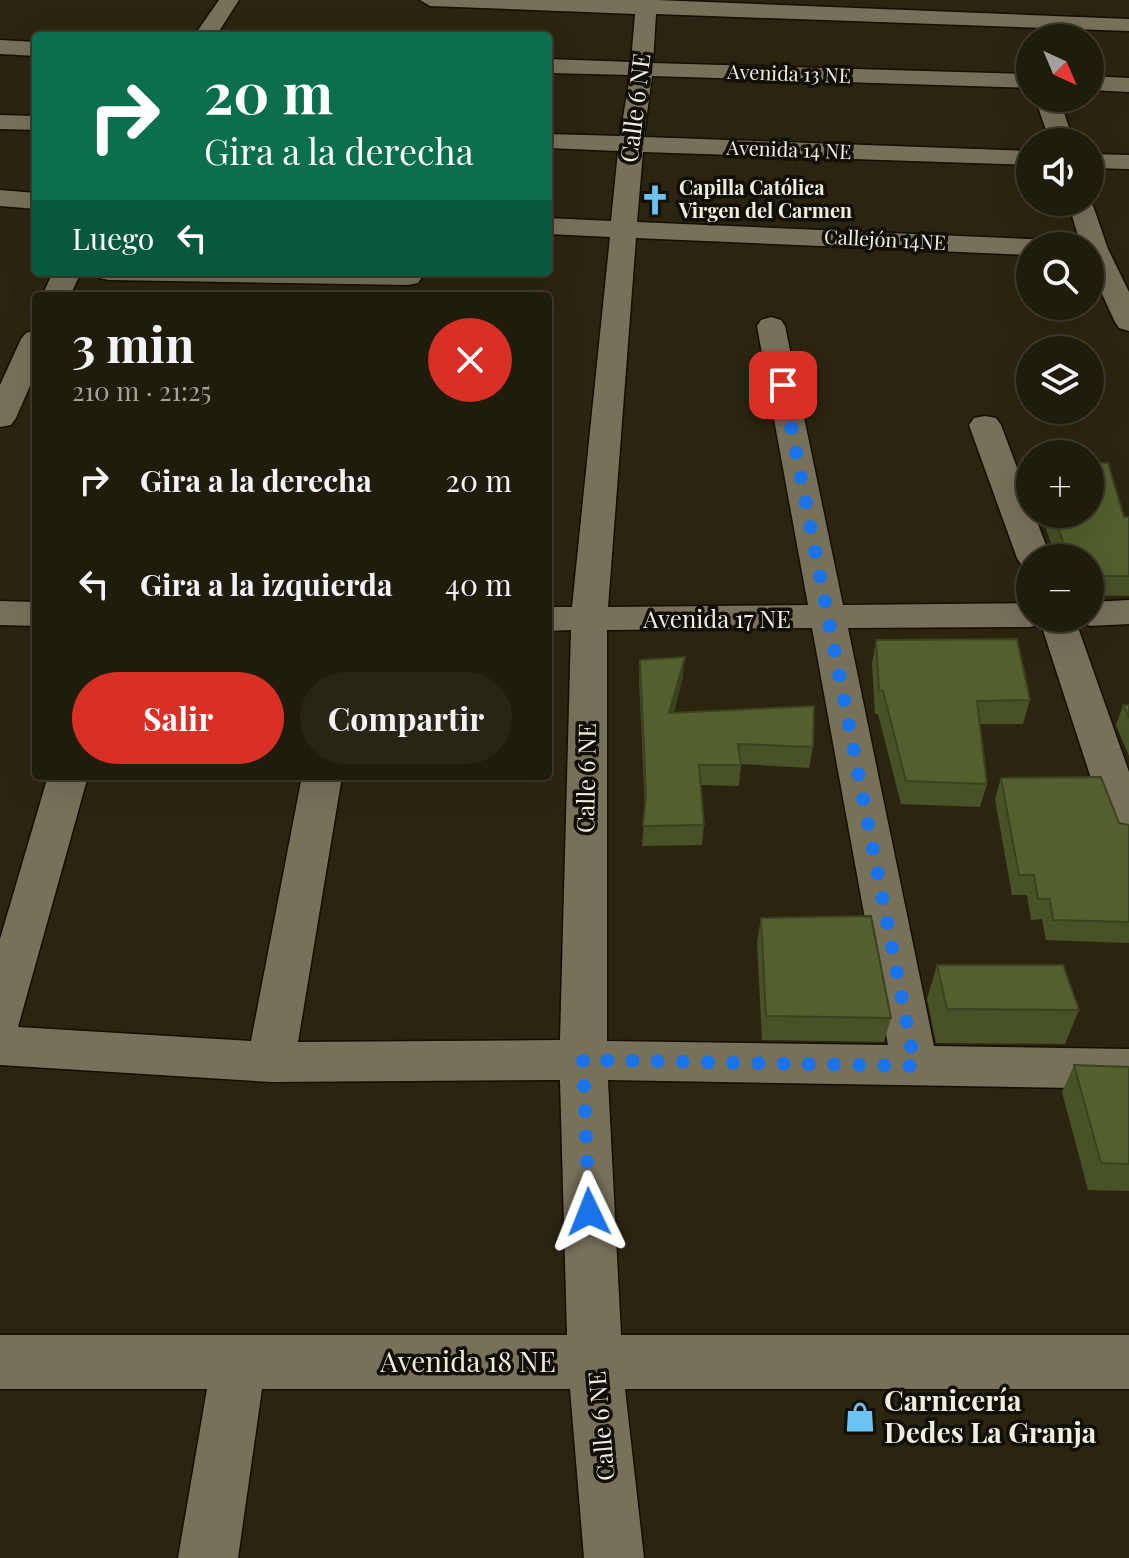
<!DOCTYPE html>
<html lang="es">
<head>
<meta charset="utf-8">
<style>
  :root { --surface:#201c0c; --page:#282515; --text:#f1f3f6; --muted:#a2a19d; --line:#3d3a2d; --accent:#d93025 }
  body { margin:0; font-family:"Playfair Display",serif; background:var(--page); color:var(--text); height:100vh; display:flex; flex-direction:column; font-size:30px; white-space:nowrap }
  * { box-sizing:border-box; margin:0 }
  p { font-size:26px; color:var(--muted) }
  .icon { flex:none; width:44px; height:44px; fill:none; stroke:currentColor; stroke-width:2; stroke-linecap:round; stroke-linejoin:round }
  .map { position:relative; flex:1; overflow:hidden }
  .panel { position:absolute; left:32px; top:292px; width:520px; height:488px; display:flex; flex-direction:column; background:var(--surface); border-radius:8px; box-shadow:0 8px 32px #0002,0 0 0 2px var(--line) }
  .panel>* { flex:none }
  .guide { position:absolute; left:32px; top:32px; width:520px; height:244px; border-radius:8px; box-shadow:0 8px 32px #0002,0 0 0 2px var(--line); background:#0b6e4f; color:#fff; overflow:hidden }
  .needle { width:52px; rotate:136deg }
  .tools { position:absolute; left:1016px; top:24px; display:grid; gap:16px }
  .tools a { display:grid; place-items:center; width:88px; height:88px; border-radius:50%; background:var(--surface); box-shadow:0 8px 32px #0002,0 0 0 2px var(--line); font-size:40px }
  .pin { position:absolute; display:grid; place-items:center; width:68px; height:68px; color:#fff; margin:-34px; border-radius:16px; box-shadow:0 4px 12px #0006 }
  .me { position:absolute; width:88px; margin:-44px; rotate:358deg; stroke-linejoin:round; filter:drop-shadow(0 0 6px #0008) }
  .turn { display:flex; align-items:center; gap:28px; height:168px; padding:0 40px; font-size:36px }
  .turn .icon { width:104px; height:104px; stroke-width:2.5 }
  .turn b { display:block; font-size:56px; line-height:68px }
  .then { display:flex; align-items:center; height:76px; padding:0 40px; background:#0003; gap:16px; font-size:30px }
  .round { display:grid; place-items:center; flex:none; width:84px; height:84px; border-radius:42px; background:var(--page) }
  .summary { display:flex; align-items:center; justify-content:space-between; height:136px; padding:0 40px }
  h1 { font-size:48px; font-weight:700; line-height:60px }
  .cta { display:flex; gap:16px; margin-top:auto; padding:16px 40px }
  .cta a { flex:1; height:92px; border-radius:48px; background:var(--accent); color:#fff; font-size:32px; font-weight:700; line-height:92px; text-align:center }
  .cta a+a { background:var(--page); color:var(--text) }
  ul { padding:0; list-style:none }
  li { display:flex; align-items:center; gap:24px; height:104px; padding:0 40px }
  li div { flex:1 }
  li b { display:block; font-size:30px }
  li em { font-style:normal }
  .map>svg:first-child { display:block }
</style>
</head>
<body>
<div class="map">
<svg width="1129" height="1558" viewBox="0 0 1129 1558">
  <rect width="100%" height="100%" fill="#2b2510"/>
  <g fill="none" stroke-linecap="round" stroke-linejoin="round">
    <g stroke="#140e00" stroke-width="3">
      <path id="minor" d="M 219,0 L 239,0 L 216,36 L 194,36 Z
        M 420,0 L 656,0 L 1129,19 L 1129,31 L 656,14 L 653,63 L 1030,74 L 1030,88 L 652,76 L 644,137 L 1030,151 L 1030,165 L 643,152 L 637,222 L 1030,239 L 1039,241 L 1043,246 L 1030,246 L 1030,255 L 636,238 L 608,607 L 808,605 L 757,326 L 761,320 L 771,317 L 781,320 L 785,326 L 843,605 L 1030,603 L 1030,618 L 1090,618 L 1090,602 L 1129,600 L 1129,624 L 1090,626 L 1075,619 L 1129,772 L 1129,846 L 1114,842 L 1108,831 L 1041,624 L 1030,627 L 848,628 L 934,1046 L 1129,1049 L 1129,1089 L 608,1080 L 621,1335 L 1129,1335 L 1129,1389 L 625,1389 L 644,1558 L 584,1558 L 570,1389 L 262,1389 L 238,1558 L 178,1558 L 207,1389 L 0,1389 L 0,1335 L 567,1335 L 560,1080 L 271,1082 L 0,1065 L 0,939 L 48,776 L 88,776 L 18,1027 L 251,1041 L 302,776 L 342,776 L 298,1042 L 560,1040 L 571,630 L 548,631 L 548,607 L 572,607 L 610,237 L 548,234 L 548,218 L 611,221 L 618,151 L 548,148 L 548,134 L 620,136 L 630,75 L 548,73 L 548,59 L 631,62 L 635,14 L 430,6 ZM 812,628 L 888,1045 L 607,1041 L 607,630 Z
        M 0,40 L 36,42 L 36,56 L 0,54 Z
        M 1090,76 L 1129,78 L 1129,92 L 1090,90 Z
        M 1035,98 L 1059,98 L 1074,142 L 1050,142 Z
        M 0,115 L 36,116 L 36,130 L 0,129 Z
        M 1090,154 L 1129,155 L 1129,169 L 1090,168 Z
        M 0,190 L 36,193 L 36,209 L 0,206 Z
        M 1090,197 L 1108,249 L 1129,292 L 1129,331 L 1119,328 L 1115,322 L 1090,268 L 1090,246 L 1081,246 L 1068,202 L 1090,202 Z
        M 53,272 L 81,272 L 70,296 L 42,296 Z
        M 95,272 L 418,272 L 422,277 L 418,283 L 408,285 L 109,280 L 99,278 Z
        M 36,330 L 36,372 L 16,418 L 11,425 L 0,427 L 0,385 L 21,339 L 26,333 Z
        M 985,416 L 996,418 L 1001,425 L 1030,502 L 1030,514 L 1034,514 L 1051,558 L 1030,558 L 1030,568 L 1022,566 L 1017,558 L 969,425 L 974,418 Z
        M 0,601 L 36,602 L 36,626 L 0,625 Z"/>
    </g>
    <use href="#minor" fill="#78715a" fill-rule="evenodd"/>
  </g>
  <path fill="#475227" d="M 1041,514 L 1090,514 L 1129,517 L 1129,596 L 1090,595 L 1090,558 L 1056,558 Z
    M 876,640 L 1030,700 L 1023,724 L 980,724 L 987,784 L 980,807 L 901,804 L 878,714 L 875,714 L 872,664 Z
    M 640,660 L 683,677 L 674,712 L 813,747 L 809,768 L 741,764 L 739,786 L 701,785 L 704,825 L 702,845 L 642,846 L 645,808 L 639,680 Z
    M 1123,705 L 1129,705 L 1129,756 L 1116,725 Z
    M 1001,778 L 1119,823 L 1129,825 L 1129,943 L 1046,940 L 1042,919 L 1031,920 L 1027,895 L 1012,895 L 995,799 Z
    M 761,918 L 891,1018 L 884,1042 L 762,1040 L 757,942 Z
    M 937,965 L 1079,1010 L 1065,1044 L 936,1043 L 927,999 Z
    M 1074,1065 L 1129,1067 L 1129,1191 L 1088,1190 L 1062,1092 Z"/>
  <path fill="#3a4220" d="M 685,657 L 683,677 L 668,733 L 669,713 Z"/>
  <path fill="#535f2d" stroke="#3a4220" stroke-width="2" d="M 1090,462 L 1108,463 L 1124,517 L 1129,517 L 1129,576 L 1090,576 L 1090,558 L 1069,558 L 1053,514 L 1090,514 Z
    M 1017,639 L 1030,700 L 977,701 L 987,784 L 906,781 L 883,691 L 879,690 L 876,640 Z
    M 685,657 L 669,713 L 814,706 L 813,747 L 738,744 L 741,765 L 699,765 L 704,825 L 643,826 L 646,794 L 640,660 Z
    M 1123,705 L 1129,705 L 1129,718 Z
    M 1101,777 L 1119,823 L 1129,825 L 1129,922 L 1053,920 L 1050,899 L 1038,899 L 1034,875 L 1019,875 L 1001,778 Z
    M 871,916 L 891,1018 L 766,1016 L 761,918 Z
    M 937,965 L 1063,965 L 1079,1010 L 947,1009 Z
    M 1074,1065 L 1129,1067 L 1129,1164 L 1101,1163 Z"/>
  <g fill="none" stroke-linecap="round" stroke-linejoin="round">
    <path stroke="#1a73e8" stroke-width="14" stroke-dasharray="0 25.2" d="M 589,1212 L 583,1060 L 915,1066 L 783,385"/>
  </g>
  <defs>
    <g id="church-bare" transform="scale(2.4)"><path d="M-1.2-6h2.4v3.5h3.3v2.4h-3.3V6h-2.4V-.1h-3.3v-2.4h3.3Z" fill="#6cc3f2" stroke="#110e06" stroke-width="2.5" paint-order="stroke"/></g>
    <g id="shop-bare" transform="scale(2.4)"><path d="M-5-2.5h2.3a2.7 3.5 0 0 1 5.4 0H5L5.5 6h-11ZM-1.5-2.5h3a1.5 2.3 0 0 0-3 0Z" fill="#6cc3f2" stroke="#110e06" stroke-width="2.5" paint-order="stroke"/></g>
  </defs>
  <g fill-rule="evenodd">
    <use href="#church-bare" x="655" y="200"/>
    <use href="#shop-bare" x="860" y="1417"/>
  </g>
  <g text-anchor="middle" stroke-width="7" stroke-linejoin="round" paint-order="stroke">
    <g font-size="20" fill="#f1ede1" stroke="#110e06">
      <text transform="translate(789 74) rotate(2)" y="7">Avenida 13 NE</text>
      <text transform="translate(789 150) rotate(2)" y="7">Avenida 14 NE</text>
      <text transform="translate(885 240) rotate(3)" y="7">Callejón 14NE</text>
    </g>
    <g font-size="20" font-weight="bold" fill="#f1ede1" stroke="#110e06" text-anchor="start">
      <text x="679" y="195">Capilla Católica<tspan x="679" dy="23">Virgen del Carmen</tspan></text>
    </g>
    <g font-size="24" fill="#f1ede1" stroke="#110e06">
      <text transform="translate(636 108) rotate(-83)" y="8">Calle 6 NE</text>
      <text x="717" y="628">Avenida 17 NE</text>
      <text transform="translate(587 778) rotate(-89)" y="8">Calle 6 NE</text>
      <text transform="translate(602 1426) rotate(-95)" y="8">Calle 6 NE</text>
    </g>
    <g font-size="28" fill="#f1ede1" stroke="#110e06">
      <text x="468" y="1372">Avenida 18 NE</text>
    </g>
    <g font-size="28" font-weight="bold" fill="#f1ede1" stroke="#110e06" text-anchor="start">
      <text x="884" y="1411">Carnicería<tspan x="884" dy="32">Dedes La Granja</tspan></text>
    </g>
  </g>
</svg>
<div class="tools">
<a><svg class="needle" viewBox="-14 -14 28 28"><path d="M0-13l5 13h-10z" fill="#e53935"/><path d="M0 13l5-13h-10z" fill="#a2a19d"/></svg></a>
<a><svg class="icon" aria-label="sound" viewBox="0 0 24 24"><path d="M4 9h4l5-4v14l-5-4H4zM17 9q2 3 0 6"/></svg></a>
<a><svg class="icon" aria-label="search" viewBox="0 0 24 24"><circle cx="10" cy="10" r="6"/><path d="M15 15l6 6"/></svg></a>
<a><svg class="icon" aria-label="layers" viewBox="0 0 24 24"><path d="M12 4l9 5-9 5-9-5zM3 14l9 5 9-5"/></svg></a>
<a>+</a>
<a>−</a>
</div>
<div class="pin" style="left:783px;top:385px;background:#d93025"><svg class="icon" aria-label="arrive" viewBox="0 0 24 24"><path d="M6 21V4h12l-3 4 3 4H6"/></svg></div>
<svg class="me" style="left:589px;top:1212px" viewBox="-20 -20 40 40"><path d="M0-17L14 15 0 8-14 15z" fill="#1a73e8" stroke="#fff" stroke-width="4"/></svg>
<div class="guide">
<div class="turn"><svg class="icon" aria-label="right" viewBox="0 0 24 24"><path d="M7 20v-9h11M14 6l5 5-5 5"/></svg><div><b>20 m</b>Gira a la derecha</div></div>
<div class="then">Luego<svg class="icon" aria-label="left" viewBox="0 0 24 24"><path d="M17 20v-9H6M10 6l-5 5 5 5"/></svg></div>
</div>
<section class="panel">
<div class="summary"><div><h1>3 min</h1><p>210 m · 21:25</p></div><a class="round" style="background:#d93025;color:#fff"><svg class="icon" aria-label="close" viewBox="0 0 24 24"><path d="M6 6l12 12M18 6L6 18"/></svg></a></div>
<ul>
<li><svg class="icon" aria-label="right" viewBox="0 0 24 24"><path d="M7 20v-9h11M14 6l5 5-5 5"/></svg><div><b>Gira a la derecha</b></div><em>20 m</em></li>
<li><svg class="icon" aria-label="left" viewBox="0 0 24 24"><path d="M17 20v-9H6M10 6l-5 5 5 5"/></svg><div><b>Gira a la izquierda</b></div><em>40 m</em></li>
</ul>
<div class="cta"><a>Salir</a><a>Compartir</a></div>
</section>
</div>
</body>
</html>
